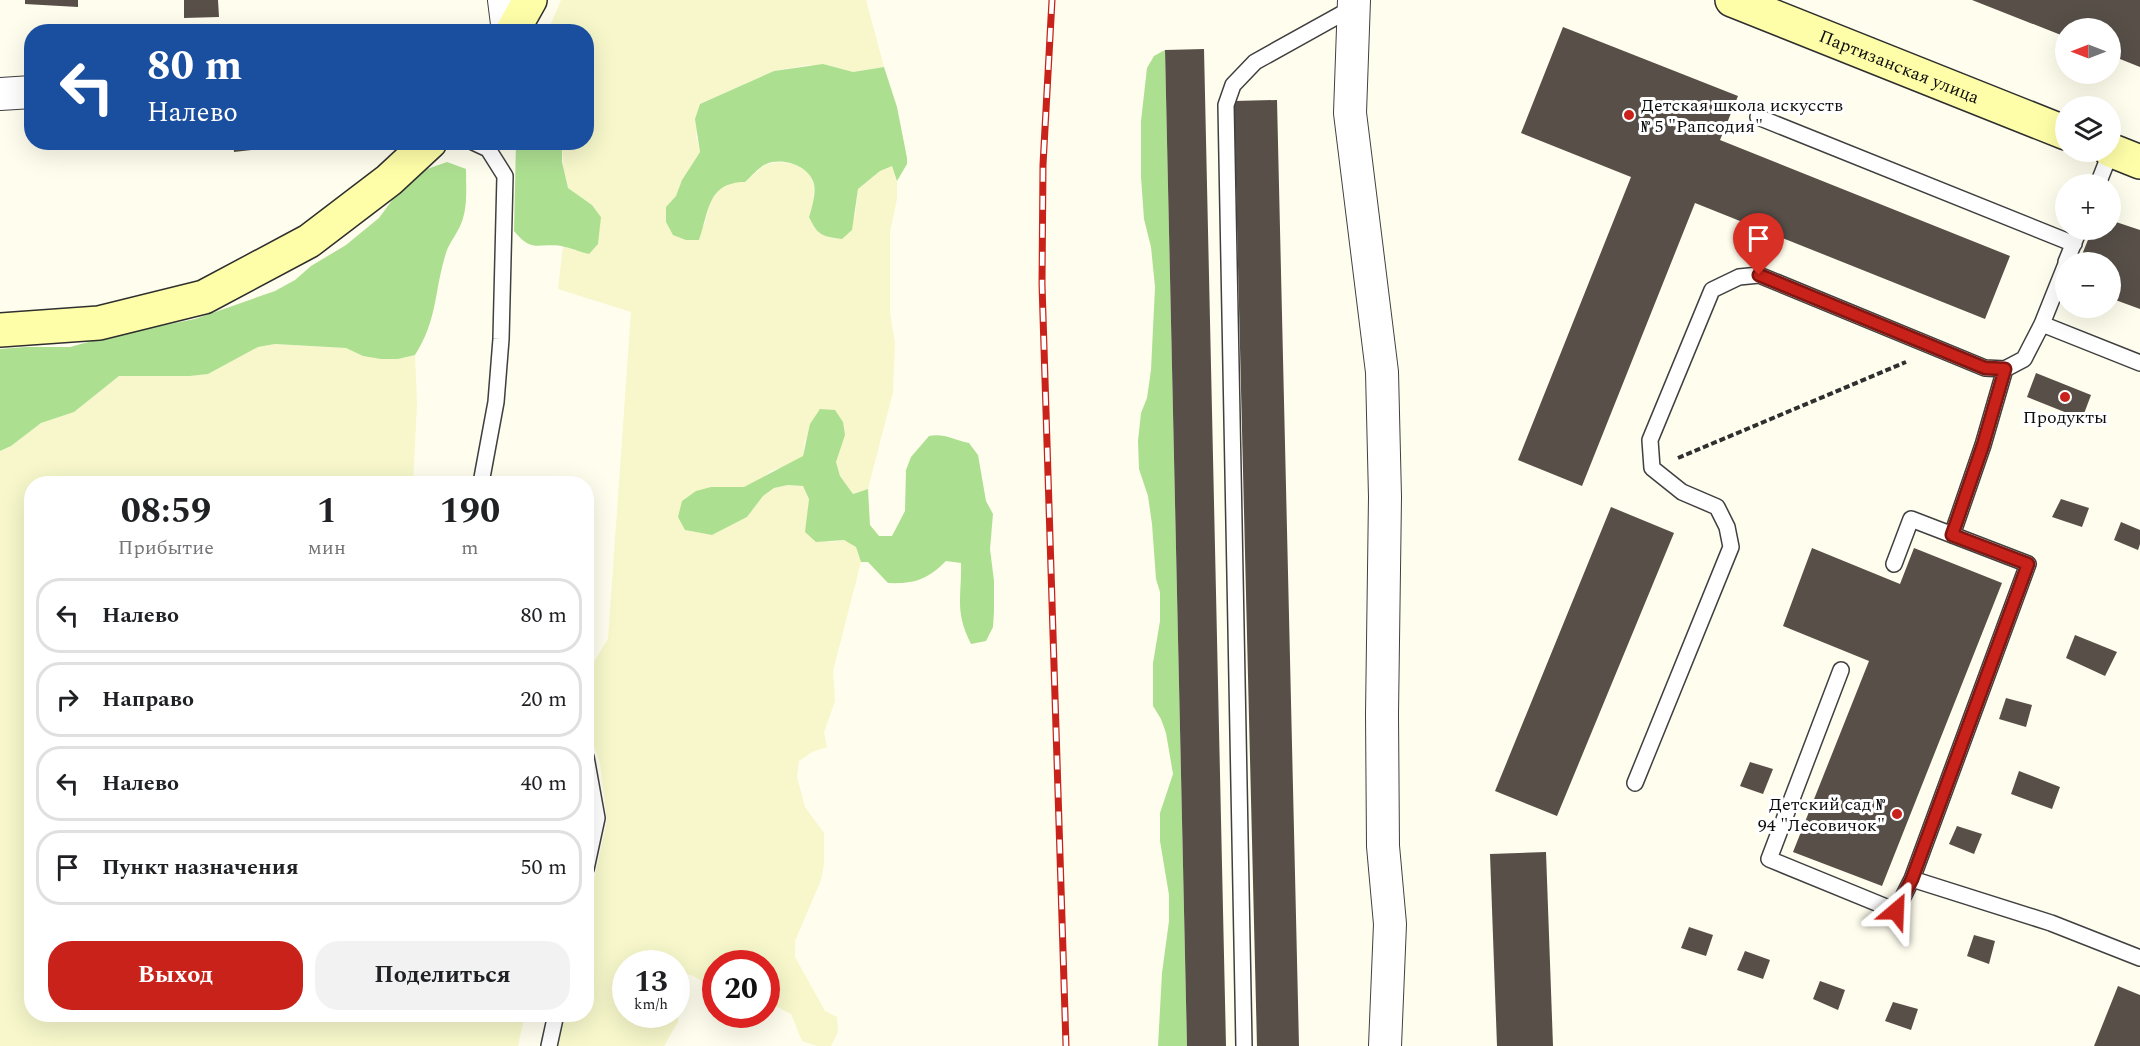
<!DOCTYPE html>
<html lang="ru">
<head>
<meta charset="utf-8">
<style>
  :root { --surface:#fff; --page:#f2f2f2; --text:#202124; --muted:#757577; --line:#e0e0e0; --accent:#c8221a }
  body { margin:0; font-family:Spectral,serif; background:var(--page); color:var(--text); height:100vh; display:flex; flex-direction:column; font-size:22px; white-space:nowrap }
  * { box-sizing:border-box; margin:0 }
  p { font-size:20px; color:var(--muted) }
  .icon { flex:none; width:33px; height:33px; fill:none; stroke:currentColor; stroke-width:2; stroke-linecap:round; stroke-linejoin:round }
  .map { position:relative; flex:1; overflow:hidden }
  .drawer { position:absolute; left:24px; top:476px; width:570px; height:546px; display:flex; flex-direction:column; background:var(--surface); border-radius:24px; box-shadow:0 6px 24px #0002 }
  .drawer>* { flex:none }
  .hud { position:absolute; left:24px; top:24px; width:570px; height:126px; border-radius:24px; box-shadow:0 6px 24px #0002; background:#1a4fa0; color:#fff; overflow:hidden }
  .needle { width:39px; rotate:270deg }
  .tools { position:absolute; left:2055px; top:18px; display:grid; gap:12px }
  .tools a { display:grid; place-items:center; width:66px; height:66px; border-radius:50%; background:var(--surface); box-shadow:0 6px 24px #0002; font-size:30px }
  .speed { position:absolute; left:612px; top:950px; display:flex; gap:12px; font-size:30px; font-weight:700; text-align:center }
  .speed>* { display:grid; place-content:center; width:78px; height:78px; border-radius:50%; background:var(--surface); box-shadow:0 6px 24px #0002; line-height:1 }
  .speed small { font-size:15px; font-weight:400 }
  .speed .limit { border:9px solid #d22; background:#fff; color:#111 }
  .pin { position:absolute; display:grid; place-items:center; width:51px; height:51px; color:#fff; margin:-62px -26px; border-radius:50% 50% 50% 0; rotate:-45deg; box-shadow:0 0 6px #0007 }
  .pin .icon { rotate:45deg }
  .me { position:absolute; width:66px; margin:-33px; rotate:26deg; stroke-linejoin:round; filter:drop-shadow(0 0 4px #0008) }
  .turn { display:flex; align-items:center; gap:21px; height:126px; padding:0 24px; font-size:27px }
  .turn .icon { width:78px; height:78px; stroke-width:2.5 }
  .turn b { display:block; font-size:42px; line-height:51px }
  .eta { display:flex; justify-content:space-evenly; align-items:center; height:102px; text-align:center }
  .eta b { font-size:36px; font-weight:700; line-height:42px }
  .button { display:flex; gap:12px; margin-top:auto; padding:12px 24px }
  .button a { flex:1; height:69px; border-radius:24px; background:var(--accent); color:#fff; font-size:24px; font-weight:700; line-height:69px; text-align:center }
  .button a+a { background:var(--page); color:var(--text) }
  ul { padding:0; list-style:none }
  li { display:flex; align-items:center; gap:18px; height:75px; margin:0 12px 9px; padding:0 12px; border:3px solid var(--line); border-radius:24px }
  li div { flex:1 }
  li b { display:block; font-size:22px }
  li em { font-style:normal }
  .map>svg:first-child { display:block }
</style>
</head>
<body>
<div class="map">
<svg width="2140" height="1046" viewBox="0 0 2140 1046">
  <rect width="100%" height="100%" fill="#fffded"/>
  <path fill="#f7f7cb" d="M 561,0 L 866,0 L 884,67 L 853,72 L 808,65 L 774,71 L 700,104 L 696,136 L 700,152 L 682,180 L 677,196 L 704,226 L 711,200 L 720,189 L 732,182 L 745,182 L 766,164 L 781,162 L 794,164 L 808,172 L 814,185 L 813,202 L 809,217 L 855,217 L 858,189 L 880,171 L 892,166 L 897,181 L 897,199 L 890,232 L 890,313 L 895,343 L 893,392 L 868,489 L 853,494 L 840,476 L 836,462 L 805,439 L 803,456 L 788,465 L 771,471 L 758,481 L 744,487 L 711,487 L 685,530 L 712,535 L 747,517 L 763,496 L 774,488 L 788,485 L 803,486 L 809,499 L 806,532 L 830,542 L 845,540 L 856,547 L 861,562 L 833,671 L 835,701 L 824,732 L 827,747 L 812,752 L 799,761 L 797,777 L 805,807 L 824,833 L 824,864 L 821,880 L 795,941 L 795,957 L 825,1011 L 837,1017 L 838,1032 L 831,1046 L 817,1046 L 802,1041 L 791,1014 L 778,1007 L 767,1008 L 766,963 L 716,963 L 715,993 L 704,982 L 691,975 L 677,975 L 676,963 L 626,963 L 626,1014 L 676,1014 L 677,998 L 678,1022 L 664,1046 L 556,1046 L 563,1014 L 586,1014 L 587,910 L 607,821 L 600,763 L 587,728 L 587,673 L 608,639 L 631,312 L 558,289 L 563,246 L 576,251 L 601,217 L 592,205 L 568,188 L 564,175 L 562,143 L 586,142 L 586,32 L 550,32 L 550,26 Z
    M 275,344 L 346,348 L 363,356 L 398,359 L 415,355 L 417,404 L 413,483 L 32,483 L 32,1014 L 525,1014 L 518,1046 L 0,1046 L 0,451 L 11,446 L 41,423 L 74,412 L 119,376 L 190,376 L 208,374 L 258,347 Z"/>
  <path fill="#addf91" d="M 1165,50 L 1187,1046 L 1158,1046 L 1162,973 L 1169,921 L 1169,895 L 1160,841 L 1160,813 L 1173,774 L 1166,733 L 1161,719 L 1153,706 L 1153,663 L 1160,621 L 1160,592 L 1156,579 L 1152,524 L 1148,496 L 1139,469 L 1138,441 L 1141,413 L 1147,398 L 1151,370 L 1155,287 L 1151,247 L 1144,219 L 1141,177 L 1141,121 L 1147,68 L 1154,56 Z
    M 823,64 L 853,72 L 884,67 L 897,107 L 907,158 L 907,164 L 897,181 L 892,166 L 880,171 L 858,189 L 852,230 L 842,239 C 822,236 818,236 809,217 C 812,207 816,194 814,184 C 809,166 784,157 766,164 C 759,167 751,177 745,182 C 707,182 709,213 699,240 L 686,240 L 673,235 L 666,222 L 666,207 L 676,196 L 682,180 L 700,152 L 695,119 L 700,104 L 774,71 Z
    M 516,143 L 562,143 L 562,162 L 568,188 L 592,205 L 601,217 L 598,244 L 589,254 C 580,252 571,248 561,246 C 537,243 532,253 514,231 Z
    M 447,162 L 466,169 C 466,187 468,207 461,224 C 457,234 449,243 446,253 C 434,291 438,319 415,355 L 398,359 L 381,359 L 363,356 L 346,348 L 275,344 L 258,347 L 208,374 L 190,376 L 119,376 L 74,412 L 41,423 L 11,446 L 0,451 L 0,349 L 26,347 L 70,347 L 110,336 L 195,319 L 275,291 L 295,280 L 311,266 L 346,245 L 363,231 L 379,218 L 393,199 L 427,169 Z
    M 820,409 L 835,410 L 843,422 L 845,435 L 836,462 L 840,476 L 853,494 L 868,489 L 870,525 L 879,536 L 892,536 L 905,511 L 906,470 L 911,457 L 929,436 C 944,433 954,440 969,443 L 978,455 L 986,501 L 993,514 L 990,549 L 994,581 L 994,612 L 993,627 L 986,641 L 971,644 C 954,611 962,596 961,563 L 946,561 C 927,580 914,584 888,583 L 868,562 L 861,562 L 856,547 L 844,540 L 816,542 L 805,532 L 809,499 L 803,486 L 788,485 L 774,488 L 763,496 L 747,517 L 712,535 L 685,530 L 678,517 L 682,501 L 696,491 L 711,487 L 744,487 L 803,456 L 810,424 Z"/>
  <path fill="#574f48" d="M 25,0 L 78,0 L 78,7 L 25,4 Z
    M 184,0 L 218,0 L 219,17 L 184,18 Z
    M 1972,0 L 2140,0 L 2140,67 L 2110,55 L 2110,28 L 2066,28 L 2066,37 Z
    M 1563,27 L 1738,96 L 1720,140 L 2010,256 L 1985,319 L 1695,203 L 1582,486 L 1518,460 L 1631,177 L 1521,133 Z
    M 1204,49 L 1226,1046 L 1187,1046 L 1165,50 Z
    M 1277,100 L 1299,1046 L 1257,1046 L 1234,101 Z
    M 233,142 L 277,142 L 277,147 L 234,152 Z
    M 2110,220 L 2140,230 L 2140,309 L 2110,298 L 2110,262 L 2079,262 L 2092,230 L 2110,230 Z
    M 2036,373 L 2091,395 L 2082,419 L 2027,397 Z
    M 2061,499 L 2089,508 L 2082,527 L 2052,517 Z
    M 1611,507 L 1674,533 L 1557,816 L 1495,791 Z
    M 2121,522 L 2140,530 L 2140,544 L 2138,550 L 2114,540 Z
    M 1812,548 L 1900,584 L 1914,548 L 2002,583 L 1882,886 L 1793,852 L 1869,661 L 1783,626 Z
    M 2075,635 L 2117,652 L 2105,676 L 2066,658 Z
    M 2006,698 L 2032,705 L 2026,727 L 1999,719 Z
    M 1750,762 L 1773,769 L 1763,794 L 1740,786 Z
    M 2019,771 L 2060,787 L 2052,809 L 2011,794 Z
    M 1957,826 L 1982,834 L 1974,854 L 1949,844 Z
    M 1546,852 L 1553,1046 L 1497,1046 L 1490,854 Z
    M 1689,927 L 1713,935 L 1706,956 L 1681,948 Z
    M 1974,935 L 1995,941 L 1989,964 L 1967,956 Z
    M 1745,951 L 1770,960 L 1763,979 L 1737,970 Z
    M 1820,981 L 1845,990 L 1838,1010 L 1813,999 Z
    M 2118,986 L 2140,995 L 2140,1046 L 2094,1046 Z
    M 1893,1002 L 1918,1009 L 1911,1030 L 1885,1021 Z"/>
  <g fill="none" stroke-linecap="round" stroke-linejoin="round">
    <g stroke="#404040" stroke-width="18">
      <path id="lane" d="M 1758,117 L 2074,244
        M 473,142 L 488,149 L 505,176 L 501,339 L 496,402 L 481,483
        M 2098,184 L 2111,151
        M 2066,262 L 2079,230
        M 2042,324 L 2140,363
        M 1952,535 L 1983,445 L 2005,369
        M 1841,670 L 1769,859 L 1896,911 L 1912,879 L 2028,564 L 1911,519 L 1894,564
        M 586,757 L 597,818 L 586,869
        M 1635,783 L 1731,547 L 1727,527 L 1717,507 L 1682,492 L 1652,468 L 1650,440 L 1712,290 L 1739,277 L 1759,275 L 1985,368 L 2005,369 L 2024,359 L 2042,324 L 2066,264
        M 1912,879 L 2051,923 L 2140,958
        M 549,1046 L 556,1014
        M 1244,1046 L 1226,105 L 1233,85 L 1255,62 L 1354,7"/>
    </g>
    <g stroke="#404040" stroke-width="34">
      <path id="street" d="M 504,0 L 508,32
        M 1354,0 L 1350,113 L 1382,372 L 1385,497 L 1382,714 L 1383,846 L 1390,924 L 1385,1046
        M 0,94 L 32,92"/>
    </g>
    <g stroke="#2f2f2f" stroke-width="36">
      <g id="secondary">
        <path id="s1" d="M 1732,0 L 2066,133"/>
        <path d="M 512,32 L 530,0"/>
        <path d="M 2110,150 L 2140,162"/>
        <path d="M 0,330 L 99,323 L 204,297 L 309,241 L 389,180 L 430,142"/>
      </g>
    </g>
    <path stroke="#2f2f2f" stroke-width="4" stroke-dasharray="6 3" stroke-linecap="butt" d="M 1678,458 L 1906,362"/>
    <use href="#lane" stroke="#fff" stroke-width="15"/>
    <use href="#street" stroke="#fff" stroke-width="32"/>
    <use href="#secondary" stroke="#fffea8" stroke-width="33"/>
    <g stroke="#c8221a" stroke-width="7">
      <path id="rail" d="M 1052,0 L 1043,165 L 1042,284 L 1066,1046"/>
    </g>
    <use href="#rail" stroke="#fff" stroke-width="4.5" stroke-dasharray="14" stroke-linecap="butt"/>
  </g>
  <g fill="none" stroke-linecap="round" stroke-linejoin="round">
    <g stroke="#821611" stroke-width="15">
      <path id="route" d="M 1759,275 L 1985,368 L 2005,369 L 1983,445 L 1952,535 L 2028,564 L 1912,879 L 1896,911"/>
    </g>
    <use href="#route" stroke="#c8221a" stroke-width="10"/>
  </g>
  <g fill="#c8221a" stroke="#fff" stroke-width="2">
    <circle cx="1629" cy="115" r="6"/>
    <circle cx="2065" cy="397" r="6"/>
    <circle cx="1897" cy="814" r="6"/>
  </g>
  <g text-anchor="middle" stroke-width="6" stroke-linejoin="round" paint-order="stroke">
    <g font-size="18" fill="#0d0d0d" stroke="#fff">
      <text dy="6" stroke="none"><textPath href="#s1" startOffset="180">Партизанская улица</textPath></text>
    </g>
    <g font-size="18" fill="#0d0d0d" stroke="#fff" text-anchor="start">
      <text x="1641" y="111">Детская школа искусств<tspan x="1641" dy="21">№ 5 "Рапсодия"</tspan></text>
      <text x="2065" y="423" text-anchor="middle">Продукты</text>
      <text x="1885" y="810" text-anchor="end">Детский сад №<tspan x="1885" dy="21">94 "Лесовичок"</tspan></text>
    </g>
  </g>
</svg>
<div class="tools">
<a><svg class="needle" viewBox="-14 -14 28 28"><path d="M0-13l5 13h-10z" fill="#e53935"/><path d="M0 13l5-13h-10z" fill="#757577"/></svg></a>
<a><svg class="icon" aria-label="layers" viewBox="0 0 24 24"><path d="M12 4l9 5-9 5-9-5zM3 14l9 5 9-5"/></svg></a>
<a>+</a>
<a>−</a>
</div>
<div class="speed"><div>13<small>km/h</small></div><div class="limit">20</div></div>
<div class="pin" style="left:1759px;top:275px;background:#d93025"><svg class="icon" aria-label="arrive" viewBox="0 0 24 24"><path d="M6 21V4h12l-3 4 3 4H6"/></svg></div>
<svg class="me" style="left:1896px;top:911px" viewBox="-20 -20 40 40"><path d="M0-17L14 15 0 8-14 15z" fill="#c8221a" stroke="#fff" stroke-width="4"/></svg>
<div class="hud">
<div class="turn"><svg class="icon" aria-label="left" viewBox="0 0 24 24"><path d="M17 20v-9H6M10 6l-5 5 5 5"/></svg><div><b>80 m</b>Налево</div></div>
</div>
<section class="drawer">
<div class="eta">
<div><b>08:59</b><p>Прибытие</p></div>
<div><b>1</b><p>мин</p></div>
<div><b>190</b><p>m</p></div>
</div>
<ul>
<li><svg class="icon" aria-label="left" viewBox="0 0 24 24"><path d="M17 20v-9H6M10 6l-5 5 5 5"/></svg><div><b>Налево</b></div><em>80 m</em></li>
<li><svg class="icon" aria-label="right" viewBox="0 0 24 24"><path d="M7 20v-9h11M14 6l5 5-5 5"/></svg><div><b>Направо</b></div><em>20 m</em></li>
<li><svg class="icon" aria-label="left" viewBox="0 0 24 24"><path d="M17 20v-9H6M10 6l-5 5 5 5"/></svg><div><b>Налево</b></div><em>40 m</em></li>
<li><svg class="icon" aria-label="arrive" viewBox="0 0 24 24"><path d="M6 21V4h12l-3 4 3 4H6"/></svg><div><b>Пункт назначения</b></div><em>50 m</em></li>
</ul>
<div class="button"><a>Выход</a><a>Поделиться</a></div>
</section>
</div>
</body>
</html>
